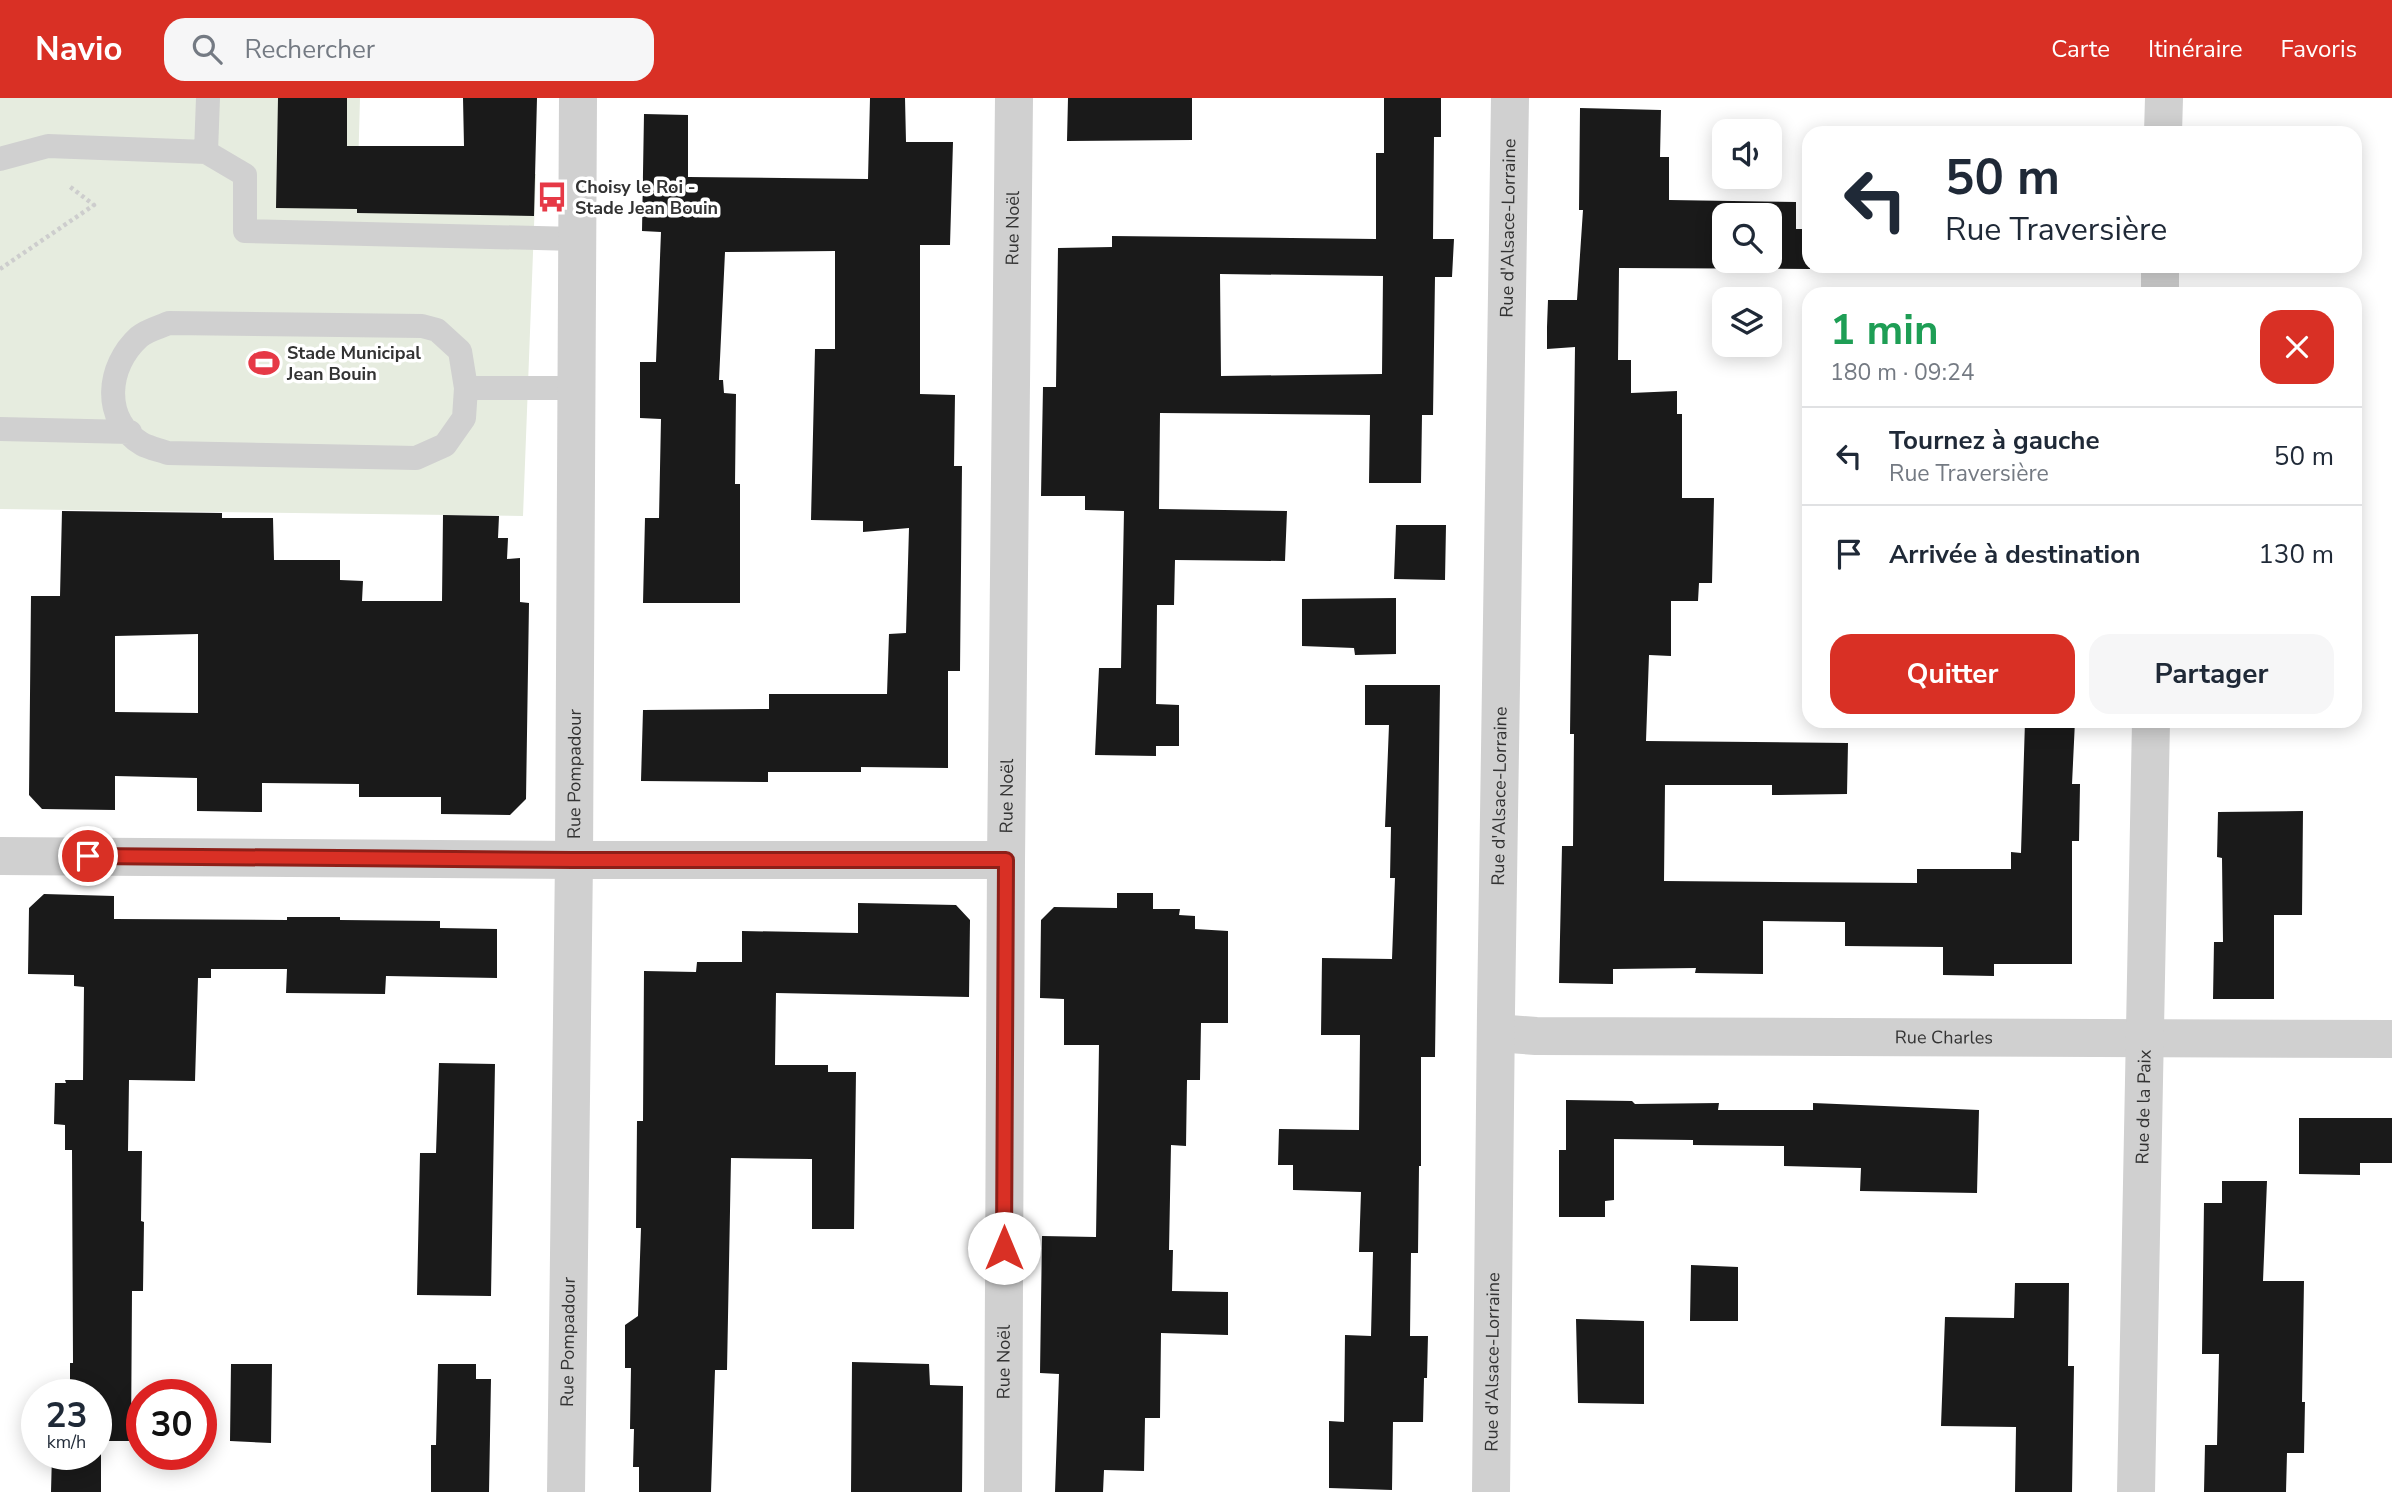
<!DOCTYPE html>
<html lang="fr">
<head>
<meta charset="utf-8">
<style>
  :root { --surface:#fff; --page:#f6f6f7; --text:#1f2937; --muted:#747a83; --line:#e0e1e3; --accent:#d93025 }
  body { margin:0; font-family:"Nunito Sans",sans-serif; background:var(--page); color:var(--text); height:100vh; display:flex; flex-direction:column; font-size:26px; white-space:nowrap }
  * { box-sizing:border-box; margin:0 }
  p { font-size:23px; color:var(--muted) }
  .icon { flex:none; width:38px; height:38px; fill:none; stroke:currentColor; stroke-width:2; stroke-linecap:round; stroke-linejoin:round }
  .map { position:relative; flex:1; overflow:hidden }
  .details { position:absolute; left:1802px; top:189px; width:560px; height:441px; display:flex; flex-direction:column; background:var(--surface); border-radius:21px; box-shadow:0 4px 18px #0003 }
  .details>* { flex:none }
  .banner { position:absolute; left:1802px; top:28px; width:560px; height:147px; border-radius:21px; box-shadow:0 4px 18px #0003; background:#fff; color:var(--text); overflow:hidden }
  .buttons { position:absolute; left:1712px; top:21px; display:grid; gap:14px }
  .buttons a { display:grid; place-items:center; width:70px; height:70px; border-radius:14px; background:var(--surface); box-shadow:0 4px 18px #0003; font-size:35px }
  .speed { position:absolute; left:21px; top:1281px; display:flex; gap:14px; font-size:35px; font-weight:700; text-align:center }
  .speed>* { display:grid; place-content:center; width:91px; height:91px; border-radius:50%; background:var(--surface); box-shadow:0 4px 18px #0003; line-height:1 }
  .speed small { font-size:18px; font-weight:400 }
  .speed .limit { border:10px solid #d22; background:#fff; color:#111 }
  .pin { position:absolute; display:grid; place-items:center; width:60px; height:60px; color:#fff; margin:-30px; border:4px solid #fff; border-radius:50%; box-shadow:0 2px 7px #0007 }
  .me { position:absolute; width:77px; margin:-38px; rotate:0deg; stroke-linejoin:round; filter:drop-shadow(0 0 5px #0008) }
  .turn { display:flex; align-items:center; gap:24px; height:147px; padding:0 28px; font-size:32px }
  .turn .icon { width:91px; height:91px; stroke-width:2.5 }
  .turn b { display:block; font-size:49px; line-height:60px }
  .round { display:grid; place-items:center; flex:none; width:74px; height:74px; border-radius:21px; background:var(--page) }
  .summary { display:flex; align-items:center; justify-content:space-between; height:119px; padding:0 28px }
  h1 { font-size:42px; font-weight:700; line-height:52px; color:#1e9e55 }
  .button { display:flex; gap:14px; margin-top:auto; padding:14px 28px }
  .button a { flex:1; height:80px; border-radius:21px; background:var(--accent); color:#fff; font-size:28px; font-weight:700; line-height:80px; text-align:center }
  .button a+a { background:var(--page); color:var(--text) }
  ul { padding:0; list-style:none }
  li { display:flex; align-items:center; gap:21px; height:98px; padding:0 28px; border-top:2px solid var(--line) }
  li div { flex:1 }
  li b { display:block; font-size:26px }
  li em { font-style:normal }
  header { display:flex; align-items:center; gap:42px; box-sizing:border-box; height:98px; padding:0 35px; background:var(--accent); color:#fff }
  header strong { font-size:33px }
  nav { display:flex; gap:38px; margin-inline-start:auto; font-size:24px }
  .search { width:490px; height:63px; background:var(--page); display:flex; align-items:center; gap:18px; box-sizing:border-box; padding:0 24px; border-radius:21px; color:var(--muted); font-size:26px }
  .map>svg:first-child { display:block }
</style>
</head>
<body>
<header>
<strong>Navio</strong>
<div class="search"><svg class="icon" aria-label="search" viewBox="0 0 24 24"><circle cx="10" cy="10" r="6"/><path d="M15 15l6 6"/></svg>Rechercher</div>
<nav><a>Carte</a><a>Itinéraire</a><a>Favoris</a></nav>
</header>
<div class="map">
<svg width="2392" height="1394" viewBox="0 0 2392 1394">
  <rect width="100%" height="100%" fill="#fff"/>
  <path fill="#e6ecdf" d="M 0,0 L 360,0 L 358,73 L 536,76 L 523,418 L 0,411 Z"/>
  <path fill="#1a1a1a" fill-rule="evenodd" d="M 278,0 L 347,0 L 347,48 L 464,48 L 463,0 L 537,0 L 534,118 L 357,115 L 357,111 L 276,110 Z
    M 870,0 L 905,0 L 906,44 L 953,44 L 950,147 L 920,147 L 920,296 L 955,297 L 954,368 L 962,368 L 960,573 L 948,573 L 948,670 L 861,669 L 861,674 L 768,674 L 768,684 L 641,683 L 643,612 L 769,611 L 769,596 L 887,596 L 889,536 L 906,535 L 909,430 L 863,434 L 863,423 L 811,422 L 815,251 L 835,251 L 835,153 L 725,154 L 719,282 L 723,282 L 724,295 L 736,296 L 735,386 L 740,386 L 740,505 L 643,505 L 645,420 L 659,420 L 661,321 L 640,320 L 640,264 L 656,264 L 661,134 L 642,133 L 644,16 L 688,17 L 688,79 L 868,81 Z
    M 1068,0 L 1192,0 L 1192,42 L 1067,43 Z
    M 1384,0 L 1441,0 L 1441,39 L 1434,39 L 1433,141 L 1454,141 L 1452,179 L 1435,179 L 1433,317 L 1422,317 L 1421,385 L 1369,385 L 1370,317 L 1160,315 L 1159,411 L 1287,413 L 1285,463 L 1175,462 L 1174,507 L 1157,507 L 1156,606 L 1179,607 L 1179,648 L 1156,648 L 1156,658 L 1095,657 L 1099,570 L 1121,570 L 1124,413 L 1085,412 L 1085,398 L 1041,398 L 1043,289 L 1056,289 L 1058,150 L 1112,149 L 1112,138 L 1376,141 L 1376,55 L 1384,55 ZM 1220,176 L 1383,178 L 1382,276 L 1221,278 Z
    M 1580,10 L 1661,12 L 1660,59 L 1669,59 L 1669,102 L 1796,104 L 1796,131 L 1810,131 L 1810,171 L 1619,170 L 1618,262 L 1631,262 L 1631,295 L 1677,293 L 1677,316 L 1682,316 L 1682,400 L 1714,400 L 1712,485 L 1699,485 L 1698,503 L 1671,503 L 1671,558 L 1649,557 L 1646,643 L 1848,645 L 1847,696 L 1772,697 L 1772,687 L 1665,687 L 1664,783 L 1917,785 L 1917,771 L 2011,771 L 2011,754 L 2021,755 L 2025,623 L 2075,623 L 2072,686 L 2080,686 L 2079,743 L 2072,743 L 2072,866 L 1994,866 L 1994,878 L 1943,877 L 1943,849 L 1845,848 L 1845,824 L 1763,823 L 1763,876 L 1695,875 L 1696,870 L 1613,871 L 1613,886 L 1559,885 L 1562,748 L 1573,748 L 1574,636 L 1570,636 L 1575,249 L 1547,251 L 1547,229 L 1548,202 L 1577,202 L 1583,112 L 1579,112 ZM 1724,117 L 1769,117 L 1769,163 L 1724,163 Z
    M 62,413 L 222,415 L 222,420 L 273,420 L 274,462 L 340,462 L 340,482 L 363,483 L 362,503 L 442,503 L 443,417 L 499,418 L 498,440 L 508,440 L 507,461 L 520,460 L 520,504 L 529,505 L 526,701 L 510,717 L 441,716 L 441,699 L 359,699 L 359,686 L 262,685 L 262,714 L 197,713 L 197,680 L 115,678 L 115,712 L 42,711 L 29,697 L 31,498 L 60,498 ZM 198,536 L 198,615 L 115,614 L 115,538 Z
    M 1396,427 L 1446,427 L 1445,482 L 1394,481 Z
    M 1396,500 L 1396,556 L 1355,557 L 1354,550 L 1302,548 L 1302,501 Z
    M 1365,587 L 1440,587 L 1435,959 L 1421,959 L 1421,1068 L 1419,1068 L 1418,1155 L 1411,1155 L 1410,1238 L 1428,1238 L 1427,1280 L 1424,1280 L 1423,1324 L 1393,1324 L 1392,1392 L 1329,1390 L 1329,1323 L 1344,1324 L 1345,1237 L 1371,1238 L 1373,1154 L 1359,1154 L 1361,1094 L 1293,1092 L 1293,1067 L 1278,1067 L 1279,1031 L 1359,1032 L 1360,937 L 1321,937 L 1322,860 L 1392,861 L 1395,780 L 1390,780 L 1391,729 L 1385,729 L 1389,627 L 1365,627 Z
    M 2303,713 L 2302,817 L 2274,817 L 2274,901 L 2213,901 L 2214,844 L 2223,844 L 2222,760 L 2217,759 L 2218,714 Z
    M 1117,795 L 1153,795 L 1153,811 L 1180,811 L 1179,817 L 1195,818 L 1195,831 L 1228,833 L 1228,925 L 1201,925 L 1200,982 L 1187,982 L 1186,1048 L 1171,1047 L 1169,1152 L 1173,1152 L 1172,1193 L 1228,1194 L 1228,1237 L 1161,1235 L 1160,1320 L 1145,1320 L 1144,1373 L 1104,1372 L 1103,1394 L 1055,1394 L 1059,1276 L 1040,1275 L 1042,1138 L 1096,1139 L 1099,947 L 1064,947 L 1064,901 L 1040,900 L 1041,822 L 1054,809 L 1117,810 Z
    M 44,796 L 114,798 L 114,821 L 287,822 L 287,819 L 340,819 L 340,822 L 440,823 L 440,830 L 497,831 L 497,880 L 386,878 L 385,896 L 286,895 L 287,871 L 211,871 L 211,880 L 198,880 L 195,983 L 129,982 L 128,1053 L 142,1053 L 141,1123 L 144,1124 L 143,1193 L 132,1193 L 131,1343 L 96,1343 L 96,1297 L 70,1297 L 70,1265 L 73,1265 L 72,1052 L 65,1052 L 65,1027 L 54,1026 L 55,985 L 66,985 L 65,982 L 83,982 L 84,889 L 74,888 L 74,877 L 28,876 L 29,810 Z
    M 858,805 L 956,807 L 970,822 L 969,899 L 776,895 L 775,967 L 828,967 L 828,974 L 856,974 L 854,1131 L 812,1131 L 812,1061 L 731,1060 L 727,1272 L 715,1272 L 711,1394 L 639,1394 L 639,1369 L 633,1369 L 634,1331 L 630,1331 L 631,1270 L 625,1270 L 625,1227 L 638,1218 L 641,1130 L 636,1130 L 637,1023 L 643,1023 L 644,873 L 696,874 L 697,864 L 742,864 L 742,833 L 858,835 Z
    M 439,965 L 495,966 L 491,1198 L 417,1197 L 420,1055 L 436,1055 Z
    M 1566,1002 L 1632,1003 L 1635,1006 L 1719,1005 L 1718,1012 L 1813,1012 L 1813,1005 L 1979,1012 L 1977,1095 L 1860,1093 L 1861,1070 L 1784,1068 L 1784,1048 L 1693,1047 L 1693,1042 L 1614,1041 L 1614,1102 L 1605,1103 L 1605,1119 L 1559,1119 L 1559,1052 L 1566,1052 Z
    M 2299,1020 L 2392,1020 L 2392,1065 L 2360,1065 L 2360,1077 L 2299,1076 Z
    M 2222,1083 L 2267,1083 L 2263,1183 L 2304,1183 L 2302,1304 L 2305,1304 L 2304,1355 L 2287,1355 L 2286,1394 L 2204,1394 L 2205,1347 L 2217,1347 L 2219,1256 L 2202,1256 L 2204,1105 L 2222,1105 Z
    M 1691,1167 L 1738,1169 L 1738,1223 L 1690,1223 Z
    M 2015,1185 L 2069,1185 L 2068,1268 L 2074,1268 L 2072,1394 L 2015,1394 L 2016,1329 L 1941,1328 L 1945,1219 L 2014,1220 Z
    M 1576,1221 L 1644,1223 L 1644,1306 L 1578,1305 Z
    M 852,1264 L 929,1266 L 930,1287 L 963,1288 L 962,1394 L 851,1394 Z
    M 231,1266 L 272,1266 L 271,1345 L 230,1343 Z
    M 438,1266 L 476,1266 L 476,1281 L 491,1281 L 489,1394 L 431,1394 L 431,1347 L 436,1347 Z
    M 52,1356 L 101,1356 L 101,1394 L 51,1394 Z"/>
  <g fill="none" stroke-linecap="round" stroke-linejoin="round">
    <path stroke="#cdcdcd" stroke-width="4.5" stroke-dasharray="3.5 3.5" stroke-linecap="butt" d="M 0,171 L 94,107 L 69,88"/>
    <path stroke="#d0d0d0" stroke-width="24" d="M 206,54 L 208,0
      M 0,61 L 48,48 L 206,54 L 245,77 L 245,133 L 576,141
      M 169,225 L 422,228 L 437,232 L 460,253 L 466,290 L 464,320 L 445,347 L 416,360 L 168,355 C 160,352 149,350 142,346 C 101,321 107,268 139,239 C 147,232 160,229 169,225 Z
      M 466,290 L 575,290
      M 0,331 L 130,334"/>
    <g stroke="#d0d0d0" stroke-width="38">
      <path d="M 2163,35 L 2164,0"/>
      <path d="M 2160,196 L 2160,168"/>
      <path d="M 0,758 L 574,762 L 1006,762"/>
      <path id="s1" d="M 1496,935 L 1536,938 L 2392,941"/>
      <path id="s2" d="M 566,1394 L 574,762 L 578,0"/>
      <path id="s3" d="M 1003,1394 L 1006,762 L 1014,0"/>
      <path id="s4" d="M 1491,1394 L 1496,913 L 1510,0"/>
      <path id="s5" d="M 2136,1394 L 2151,623"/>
    </g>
  </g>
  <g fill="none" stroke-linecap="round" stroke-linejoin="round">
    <g stroke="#8d1f18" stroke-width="18">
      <path id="route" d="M 88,758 L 574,762 L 1006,762 L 1004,1150"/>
    </g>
    <use href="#route" stroke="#d93025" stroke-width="12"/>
  </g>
  <defs>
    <g id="bus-bare" transform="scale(2.415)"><path d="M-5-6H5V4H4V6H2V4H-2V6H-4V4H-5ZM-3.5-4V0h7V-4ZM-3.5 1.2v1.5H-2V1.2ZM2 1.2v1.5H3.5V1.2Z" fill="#e63946" stroke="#fff" stroke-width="2.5" paint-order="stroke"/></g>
    <g id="stadium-bare" transform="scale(2.415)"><path d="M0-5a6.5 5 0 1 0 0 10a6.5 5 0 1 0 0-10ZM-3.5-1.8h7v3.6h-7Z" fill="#e63946" stroke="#fff" stroke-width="2.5" paint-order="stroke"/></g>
  </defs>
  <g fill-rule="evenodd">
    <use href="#bus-bare" x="552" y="99"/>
    <use href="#stadium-bare" x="264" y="265"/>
  </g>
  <g text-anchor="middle" stroke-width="7" stroke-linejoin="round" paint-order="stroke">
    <g font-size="18" font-weight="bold" fill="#333" stroke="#fff" text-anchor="start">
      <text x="575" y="95">Choisy le Roi -<tspan x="575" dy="21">Stade Jean Bouin</tspan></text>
      <text x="287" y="261">Stade Municipal<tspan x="287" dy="21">Jean Bouin</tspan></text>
    </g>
    <g font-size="18" fill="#333" stroke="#fff">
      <text dy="6" stroke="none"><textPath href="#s3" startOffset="1264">Rue Noël</textPath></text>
      <text dy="6" stroke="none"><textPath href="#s4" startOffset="1264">Rue d'Alsace-Lorraine</textPath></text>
      <text dy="6" stroke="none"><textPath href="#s2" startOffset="718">Rue Pompadour</textPath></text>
      <text dy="6" stroke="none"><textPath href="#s3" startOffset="696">Rue Noël</textPath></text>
      <text dy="6" stroke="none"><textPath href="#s4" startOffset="696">Rue d'Alsace-Lorraine</textPath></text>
      <text dy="6" stroke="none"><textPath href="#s1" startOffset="448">Rue Charles</textPath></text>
      <text dy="6" stroke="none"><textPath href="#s5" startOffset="385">Rue de la Paix</textPath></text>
      <text dy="6" stroke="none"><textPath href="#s2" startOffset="150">Rue Pompadour</textPath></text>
      <text dy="6" stroke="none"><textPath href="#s3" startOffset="130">Rue Noël</textPath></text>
      <text dy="6" stroke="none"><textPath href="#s4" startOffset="130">Rue d'Alsace-Lorraine</textPath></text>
    </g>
  </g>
</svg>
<div class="buttons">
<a><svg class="icon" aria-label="sound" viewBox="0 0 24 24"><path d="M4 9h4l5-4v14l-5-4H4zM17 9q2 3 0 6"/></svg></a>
<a><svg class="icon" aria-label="search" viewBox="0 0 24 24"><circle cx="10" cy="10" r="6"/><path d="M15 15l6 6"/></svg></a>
<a><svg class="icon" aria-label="layers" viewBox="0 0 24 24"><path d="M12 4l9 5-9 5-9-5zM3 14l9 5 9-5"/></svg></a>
</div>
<div class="speed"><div>23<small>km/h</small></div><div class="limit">30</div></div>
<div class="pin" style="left:88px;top:758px;background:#d93025"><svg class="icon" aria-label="arrive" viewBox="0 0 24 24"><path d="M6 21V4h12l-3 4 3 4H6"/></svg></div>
<svg class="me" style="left:1004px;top:1150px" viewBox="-20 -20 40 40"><circle r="19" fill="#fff"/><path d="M0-13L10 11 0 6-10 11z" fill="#d93025"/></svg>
<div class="banner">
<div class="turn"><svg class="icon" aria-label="left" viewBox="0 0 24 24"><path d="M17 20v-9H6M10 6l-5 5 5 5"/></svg><div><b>50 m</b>Rue Traversière</div></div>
</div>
<section class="details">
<div class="summary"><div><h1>1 min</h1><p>180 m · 09:24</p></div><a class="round" style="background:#d93025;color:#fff"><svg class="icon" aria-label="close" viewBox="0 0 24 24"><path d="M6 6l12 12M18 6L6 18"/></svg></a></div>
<ul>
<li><svg class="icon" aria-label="left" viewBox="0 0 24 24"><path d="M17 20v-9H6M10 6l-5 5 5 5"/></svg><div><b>Tournez à gauche</b><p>Rue Traversière</p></div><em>50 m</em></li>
<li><svg class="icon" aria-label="arrive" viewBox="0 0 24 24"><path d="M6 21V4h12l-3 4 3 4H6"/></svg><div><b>Arrivée à destination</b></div><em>130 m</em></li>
</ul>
<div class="button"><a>Quitter</a><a>Partager</a></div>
</section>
</div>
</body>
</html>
